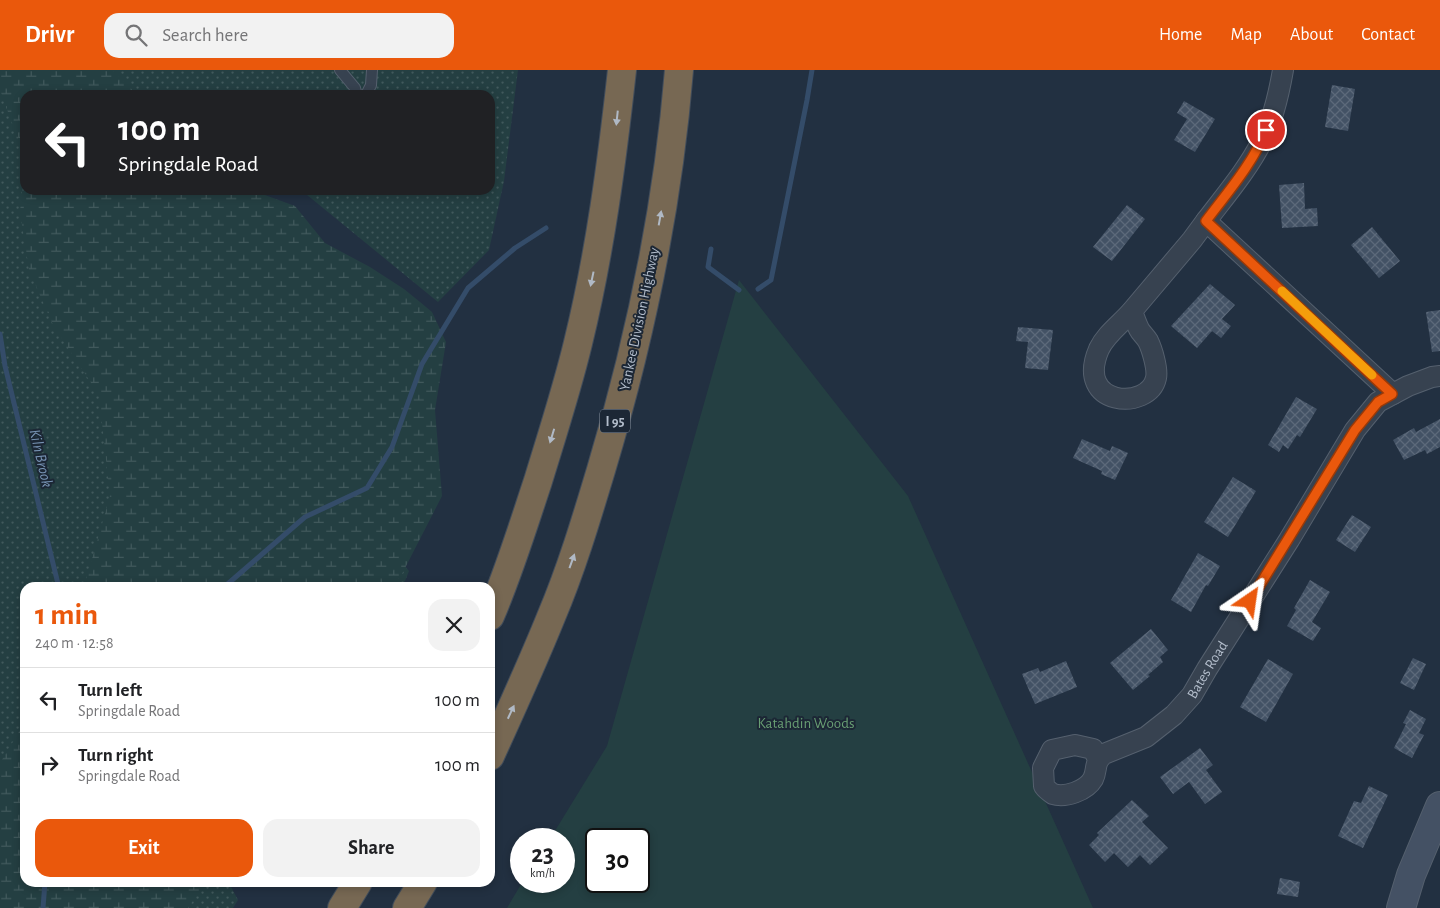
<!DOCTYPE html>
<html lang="en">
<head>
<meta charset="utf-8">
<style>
  :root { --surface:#fff; --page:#f2f2f2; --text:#202124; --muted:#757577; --line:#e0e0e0; --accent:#ea580c }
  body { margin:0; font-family:"Alegreya Sans",sans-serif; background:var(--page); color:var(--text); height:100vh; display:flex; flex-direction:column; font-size:19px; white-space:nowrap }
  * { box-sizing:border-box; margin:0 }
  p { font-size:16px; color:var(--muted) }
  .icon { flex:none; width:28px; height:28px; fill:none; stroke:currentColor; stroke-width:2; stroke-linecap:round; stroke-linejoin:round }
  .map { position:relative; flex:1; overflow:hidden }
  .panel { position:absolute; left:20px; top:512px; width:475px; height:305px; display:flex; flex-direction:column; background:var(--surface); border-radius:15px; box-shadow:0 2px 8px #0003 }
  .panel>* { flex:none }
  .guide { position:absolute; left:20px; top:20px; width:475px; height:105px; border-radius:15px; box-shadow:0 2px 8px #0003; background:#202124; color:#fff; overflow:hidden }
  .speed { position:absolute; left:510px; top:758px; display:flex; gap:10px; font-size:25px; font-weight:700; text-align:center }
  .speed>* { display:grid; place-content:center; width:65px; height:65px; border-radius:50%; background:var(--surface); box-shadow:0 2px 8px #0003; line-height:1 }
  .speed small { font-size:12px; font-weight:400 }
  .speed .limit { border:2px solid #111; border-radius:8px; background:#fff; color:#111 }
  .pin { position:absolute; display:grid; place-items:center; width:42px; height:42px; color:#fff; margin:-21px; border:2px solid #fff; border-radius:50%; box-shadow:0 1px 5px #0007 }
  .me { position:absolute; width:55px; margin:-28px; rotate:32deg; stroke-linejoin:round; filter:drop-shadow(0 0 4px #0008) }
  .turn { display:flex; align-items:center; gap:18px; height:105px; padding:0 15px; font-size:22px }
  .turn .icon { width:65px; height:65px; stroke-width:2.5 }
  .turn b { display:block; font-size:35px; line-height:42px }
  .round { display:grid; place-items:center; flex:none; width:52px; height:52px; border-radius:15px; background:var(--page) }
  .headline { display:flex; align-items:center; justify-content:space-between; height:85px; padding:0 15px }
  h1 { font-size:30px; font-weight:700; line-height:38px; color:var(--accent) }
  .action { display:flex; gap:10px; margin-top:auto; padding:10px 15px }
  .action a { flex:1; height:58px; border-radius:15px; background:var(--accent); color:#fff; font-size:20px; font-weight:700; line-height:58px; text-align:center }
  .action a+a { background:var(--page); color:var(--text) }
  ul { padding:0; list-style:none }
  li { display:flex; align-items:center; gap:15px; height:65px; padding:0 15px; border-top:1px solid var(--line) }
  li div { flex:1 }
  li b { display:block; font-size:19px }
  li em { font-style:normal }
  header { display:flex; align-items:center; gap:30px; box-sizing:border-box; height:70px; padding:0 25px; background:var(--accent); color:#fff }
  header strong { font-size:24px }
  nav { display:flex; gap:28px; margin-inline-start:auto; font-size:18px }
  .search { width:350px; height:45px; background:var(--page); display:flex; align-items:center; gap:12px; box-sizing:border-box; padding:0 18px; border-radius:15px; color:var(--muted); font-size:19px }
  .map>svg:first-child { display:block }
</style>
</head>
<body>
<header>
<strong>Drivr</strong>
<div class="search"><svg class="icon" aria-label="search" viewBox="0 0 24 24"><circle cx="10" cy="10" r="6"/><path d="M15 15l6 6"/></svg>Search here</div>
<nav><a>Home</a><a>Map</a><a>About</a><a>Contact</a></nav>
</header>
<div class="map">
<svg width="1440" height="838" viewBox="0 0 1440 838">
  <defs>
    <pattern id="grass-dots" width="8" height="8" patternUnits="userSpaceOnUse" patternTransform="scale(1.25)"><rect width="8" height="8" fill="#243f42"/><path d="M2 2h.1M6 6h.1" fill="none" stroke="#41595c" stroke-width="1.8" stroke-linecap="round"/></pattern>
    <pattern id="wetland-marsh" width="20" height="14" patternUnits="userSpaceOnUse" patternTransform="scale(1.25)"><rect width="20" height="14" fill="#243f42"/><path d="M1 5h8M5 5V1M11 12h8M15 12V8" fill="none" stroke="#41595c"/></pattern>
    <pattern id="building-cross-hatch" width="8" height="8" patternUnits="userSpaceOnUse" patternTransform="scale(1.25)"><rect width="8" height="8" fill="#435265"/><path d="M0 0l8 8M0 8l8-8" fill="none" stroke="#5c697a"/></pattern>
  </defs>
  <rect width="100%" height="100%" fill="#223041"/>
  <path fill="url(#grass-dots)" d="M 0,0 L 518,0 L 504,111 L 489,180 L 438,232 L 301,120 L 490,120 L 490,25 L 25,25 L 25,120 L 119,164 L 409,501 L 405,511 L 397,518 L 25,518 L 25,812 L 229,813 L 238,830 L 233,838 L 0,838 Z"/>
  <path fill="url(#wetland-marsh)" d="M 0,0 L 112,0 L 138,25 L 25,25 L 25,89 L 0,20 Z
    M 25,93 L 25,120 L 260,120 L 265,125 L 295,136 L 325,173 L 370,197 L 404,219 L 420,232 L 432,242 L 446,272 L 435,340 L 442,426 L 402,504 L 392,517 L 84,517 L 110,426 L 99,325 L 53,255 L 29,200 L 20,142 Z
    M 25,652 L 25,812 L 205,813 L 188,838 L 0,838 L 0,693 Z"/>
  <path fill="#243f42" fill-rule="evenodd" d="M 739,210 L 908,426 L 1093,838 L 507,838 L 523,811 L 564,811 L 564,769 L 550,769 L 607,676 ZM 596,769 L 639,769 L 639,811 L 596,811 Z"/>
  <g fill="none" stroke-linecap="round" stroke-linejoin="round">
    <path stroke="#344c69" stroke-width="5" d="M 711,179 L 708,197 L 739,220
      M 758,219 L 771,210 L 807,30 L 812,0
      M 0,264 L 5,296 L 59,518
      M 223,518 L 305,447 L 367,418 L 392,377 L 422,294 L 468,218 L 515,178 L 546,158
      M 43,838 L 45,812"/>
  </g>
  <path fill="url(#building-cross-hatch)" d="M 1332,15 L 1355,19 L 1348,61 L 1325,57 Z
    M 1184,31 L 1215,49 L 1195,82 L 1174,70 L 1187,49 L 1177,43 Z
    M 1304,113 L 1305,139 L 1317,138 L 1318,156 L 1282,158 L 1279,115 Z
    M 1127,135 L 1145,149 L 1112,191 L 1093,177 Z
    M 1372,157 L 1400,191 L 1379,208 L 1351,175 Z
    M 1210,214 L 1235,235 L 1222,249 L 1231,256 L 1221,268 L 1212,261 L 1197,278 L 1171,256 Z
    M 1440,240 L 1440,281 L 1432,282 L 1426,242 Z
    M 1018,257 L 1053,260 L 1048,300 L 1025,298 L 1028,272 L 1016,271 Z
    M 1296,327 L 1317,339 L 1300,367 L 1297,365 L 1288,379 L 1283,375 L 1279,382 L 1268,375 Z
    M 1440,349 L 1440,377 L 1427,384 L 1425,380 L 1404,390 L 1393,370 L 1414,358 L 1416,362 Z
    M 1082,369 L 1110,381 L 1112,376 L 1128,383 L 1115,410 L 1101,404 L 1102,401 L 1073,388 Z
    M 1233,407 L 1256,421 L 1228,467 L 1204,452 Z
    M 1352,445 L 1371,457 L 1355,482 L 1336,470 Z
    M 1198,483 L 1220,496 L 1208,516 L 1206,515 L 1191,542 L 1171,530 Z
    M 1310,510 L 1330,522 L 1312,552 L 1321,558 L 1313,571 L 1287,556 L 1296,540 L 1294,538 Z
    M 1151,559 L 1168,580 L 1160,587 L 1163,592 L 1148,605 L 1150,606 L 1133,620 L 1110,593 Z
    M 1413,588 L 1426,594 L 1414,620 L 1400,613 Z
    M 1268,589 L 1293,604 L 1266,652 L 1240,637 Z
    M 1066,591 L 1077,617 L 1035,634 L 1022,604 L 1038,598 L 1040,602 Z
    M 1410,640 L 1426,649 L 1419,663 L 1424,665 L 1412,688 L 1394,678 L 1406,654 L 1403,653 Z
    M 1200,678 L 1213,695 L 1206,700 L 1222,722 L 1205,734 L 1189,712 L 1173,724 L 1160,707 Z
    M 1369,716 L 1388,725 L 1363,778 L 1338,766 L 1354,731 L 1361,733 Z
    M 1132,730 L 1149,746 L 1142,752 L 1168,778 L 1150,795 L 1140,785 L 1128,797 L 1114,783 L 1105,792 L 1089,775 L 1099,765 L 1097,763 Z
    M 1280,808 L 1300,812 L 1298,827 L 1277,824 Z"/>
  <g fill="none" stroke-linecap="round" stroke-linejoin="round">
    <g stroke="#55606e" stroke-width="12">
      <path id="lane" d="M 340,0 L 355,18 L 357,25
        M 366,25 L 371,15 L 372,0"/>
    </g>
    <g stroke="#55606e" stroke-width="22">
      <g id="street">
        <path d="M 1206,151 C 1225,126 1248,99 1262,71 C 1273,50 1279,23 1283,0"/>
        <path d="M 1132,241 C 1122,253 1106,264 1099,279 C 1074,337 1149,341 1156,308 C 1158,299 1152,279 1148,271 C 1145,266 1141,263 1139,259 C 1136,253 1134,247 1132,241 L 1192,170 L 1206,151 L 1393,324"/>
        <path id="s1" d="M 1098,689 L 1093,679 L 1075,675 L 1052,680 L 1043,698 L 1044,716 C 1046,719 1050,722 1053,724 C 1065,728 1086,721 1093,709 C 1098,699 1093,693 1104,684 L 1146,667 L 1174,645 L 1192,625 L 1207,599 L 1289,470 L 1355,360 L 1378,332 L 1408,316 L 1432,307 L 1440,306"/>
      </g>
    </g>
    <g stroke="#55606e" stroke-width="30">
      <path id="secondary" d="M 1401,838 L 1411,805 L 1440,736"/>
    </g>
    <g stroke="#424d5b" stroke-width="30">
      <path id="highway" d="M 490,546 C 509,502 523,456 538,411 C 552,365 567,319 578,273 C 600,183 612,91 622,0
        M 490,686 C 511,640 532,594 551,547 C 571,500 586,450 601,400 C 640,270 668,136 679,0
        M 342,838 L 358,812
        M 407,838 L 423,812"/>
    </g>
    <use href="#lane" stroke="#374250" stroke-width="10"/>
    <use href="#street" stroke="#374250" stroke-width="20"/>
    <use href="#secondary" stroke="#445164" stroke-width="28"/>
    <use href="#highway" stroke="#776853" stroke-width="28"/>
  </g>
  <defs><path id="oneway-solid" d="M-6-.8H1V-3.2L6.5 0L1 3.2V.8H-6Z" transform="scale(1.25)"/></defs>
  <g fill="#b0b9c5">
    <use href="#oneway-solid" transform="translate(617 48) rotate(96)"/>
    <use href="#oneway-solid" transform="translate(660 148) rotate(-80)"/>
    <use href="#oneway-solid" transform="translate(592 209) rotate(102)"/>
    <use href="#oneway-solid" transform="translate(552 366) rotate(107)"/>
    <use href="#oneway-solid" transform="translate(572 491) rotate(-70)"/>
    <use href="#oneway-solid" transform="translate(511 642) rotate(-65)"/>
  </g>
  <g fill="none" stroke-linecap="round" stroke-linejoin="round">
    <g stroke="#983908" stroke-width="12">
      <path id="route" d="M 1250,531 L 1355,360 L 1378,332 L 1392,324 L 1206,151 C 1227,123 1254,92 1266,60"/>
    </g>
    <use href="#route" stroke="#ea580c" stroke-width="9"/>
    <path stroke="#f59e0b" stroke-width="9" d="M 1282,221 L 1372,305"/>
  </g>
  <g text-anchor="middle" stroke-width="4" stroke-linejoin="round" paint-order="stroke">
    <rect fill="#1c2735" stroke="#86909e" stroke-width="1" x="600" y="339.5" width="30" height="23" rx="4"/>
    <g font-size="14" font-weight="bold" fill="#b3bdcb">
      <text x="615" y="356">I 95</text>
    </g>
    <g font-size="15" fill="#b3bdcb" stroke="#1c2735">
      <text transform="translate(639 249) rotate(-78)" y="5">Yankee Division Highway</text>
      <text dy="5" stroke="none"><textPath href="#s1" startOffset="314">Bates Road</textPath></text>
    </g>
    <g font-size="15" fill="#689e73" stroke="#1c2735">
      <text x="806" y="658">Katahdin Woods</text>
    </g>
    <g font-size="16" font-style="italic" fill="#7894b5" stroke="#1c2735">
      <text transform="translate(42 388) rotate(77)" y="6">Kiln Brook</text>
    </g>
  </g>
</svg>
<div class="speed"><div>23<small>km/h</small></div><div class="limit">30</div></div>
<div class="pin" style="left:1266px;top:60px;background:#d93025"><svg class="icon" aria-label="arrive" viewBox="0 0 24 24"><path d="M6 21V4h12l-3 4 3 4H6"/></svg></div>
<svg class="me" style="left:1250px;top:531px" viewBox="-20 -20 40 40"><path d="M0-17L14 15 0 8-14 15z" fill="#ea580c" stroke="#fff" stroke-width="4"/></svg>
<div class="guide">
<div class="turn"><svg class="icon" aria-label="left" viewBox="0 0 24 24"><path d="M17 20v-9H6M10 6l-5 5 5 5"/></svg><div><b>100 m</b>Springdale Road</div></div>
</div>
<section class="panel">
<div class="headline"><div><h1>1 min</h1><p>240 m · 12:58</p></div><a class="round"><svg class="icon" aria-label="close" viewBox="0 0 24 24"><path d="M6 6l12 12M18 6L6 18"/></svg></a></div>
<ul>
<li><svg class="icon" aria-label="left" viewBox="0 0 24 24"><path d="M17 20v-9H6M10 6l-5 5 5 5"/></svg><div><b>Turn left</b><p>Springdale Road</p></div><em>100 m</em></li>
<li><svg class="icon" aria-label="right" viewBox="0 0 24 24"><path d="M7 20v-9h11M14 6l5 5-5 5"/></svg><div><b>Turn right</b><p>Springdale Road</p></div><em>100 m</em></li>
</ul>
<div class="action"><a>Exit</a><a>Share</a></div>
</section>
</div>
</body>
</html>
